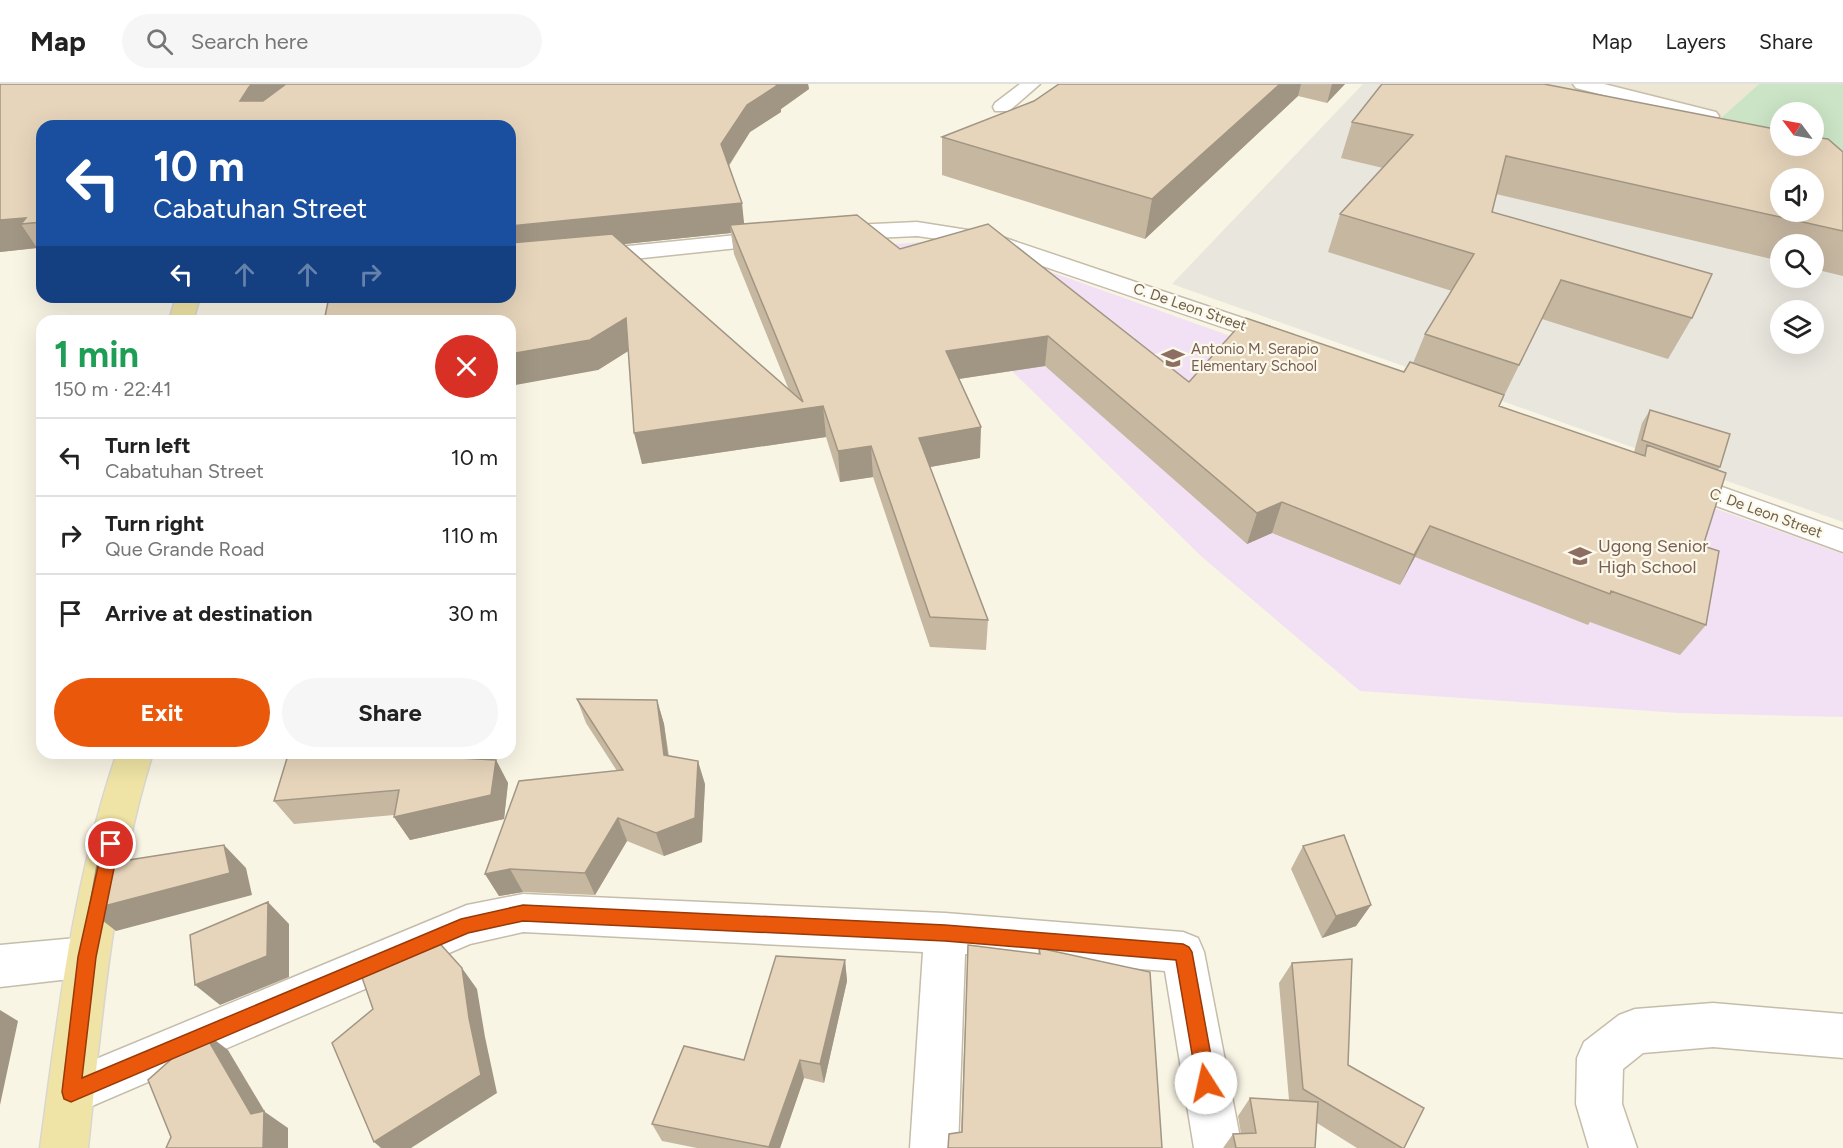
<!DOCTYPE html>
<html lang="en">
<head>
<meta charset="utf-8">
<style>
  :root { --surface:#fff; --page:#f6f6f6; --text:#222; --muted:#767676; --line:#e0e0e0; --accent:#ea580c }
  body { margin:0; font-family:Figtree,sans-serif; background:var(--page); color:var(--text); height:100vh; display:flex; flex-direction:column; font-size:22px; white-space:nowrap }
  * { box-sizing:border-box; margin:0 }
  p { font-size:20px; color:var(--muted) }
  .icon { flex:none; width:33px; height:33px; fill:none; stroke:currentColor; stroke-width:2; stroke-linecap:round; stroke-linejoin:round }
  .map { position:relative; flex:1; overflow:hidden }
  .drawer { position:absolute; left:36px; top:231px; width:480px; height:444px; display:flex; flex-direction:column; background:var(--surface); border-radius:18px; box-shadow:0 6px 24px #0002 }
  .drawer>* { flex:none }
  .top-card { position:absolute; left:36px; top:36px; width:480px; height:183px; border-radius:18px; box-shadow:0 6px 24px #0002; background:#1a4fa0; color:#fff; overflow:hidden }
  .needle { width:39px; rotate:302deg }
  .tools { position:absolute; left:1770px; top:18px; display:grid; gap:12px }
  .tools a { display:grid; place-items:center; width:54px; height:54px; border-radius:50%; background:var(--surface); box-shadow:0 6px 24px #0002; font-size:30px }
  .pin { position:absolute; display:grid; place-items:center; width:51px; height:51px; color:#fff; margin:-26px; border:3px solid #fff; border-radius:50%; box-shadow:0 2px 6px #0007 }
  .me { position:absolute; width:66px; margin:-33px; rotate:350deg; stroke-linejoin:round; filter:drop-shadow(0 0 4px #0008) }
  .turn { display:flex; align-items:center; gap:21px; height:126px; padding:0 18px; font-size:27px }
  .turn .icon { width:78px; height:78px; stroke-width:2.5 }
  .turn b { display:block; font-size:42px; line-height:51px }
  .lanes { display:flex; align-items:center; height:57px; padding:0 18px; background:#0003; justify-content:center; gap:30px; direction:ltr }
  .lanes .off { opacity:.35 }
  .round { display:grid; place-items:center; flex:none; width:63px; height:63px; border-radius:32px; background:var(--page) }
  .overview { display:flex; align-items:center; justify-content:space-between; height:102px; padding:0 18px }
  h1 { font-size:36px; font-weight:700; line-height:45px; color:#1e9e55 }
  .cta { display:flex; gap:12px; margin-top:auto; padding:12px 18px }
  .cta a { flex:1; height:69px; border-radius:36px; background:var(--accent); color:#fff; font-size:24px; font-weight:700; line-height:69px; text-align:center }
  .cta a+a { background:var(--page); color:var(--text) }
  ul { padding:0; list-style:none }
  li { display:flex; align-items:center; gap:18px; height:78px; padding:0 18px; border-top:2px solid var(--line) }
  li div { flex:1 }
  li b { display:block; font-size:22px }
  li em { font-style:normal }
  header { display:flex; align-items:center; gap:36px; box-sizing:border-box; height:84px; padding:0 30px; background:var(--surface); border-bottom:2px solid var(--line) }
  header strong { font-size:28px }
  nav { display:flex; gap:33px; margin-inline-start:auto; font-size:21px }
  .search { width:420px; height:54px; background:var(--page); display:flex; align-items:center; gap:15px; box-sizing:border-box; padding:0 21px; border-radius:33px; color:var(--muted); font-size:22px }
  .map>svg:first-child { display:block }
</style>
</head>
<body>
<header>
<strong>Map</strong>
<div class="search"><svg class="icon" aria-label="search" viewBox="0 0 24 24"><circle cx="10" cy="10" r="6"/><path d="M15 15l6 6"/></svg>Search here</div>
<nav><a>Map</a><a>Layers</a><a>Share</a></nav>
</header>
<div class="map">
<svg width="1843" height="1064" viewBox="0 0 1843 1064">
  <rect width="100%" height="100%" fill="#f9f5e5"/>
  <path fill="#ece6d2" d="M 1482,0 L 1759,0 L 1703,50 Z"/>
  <path fill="#e9e6de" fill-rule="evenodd" d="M 1363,0 L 1482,0 L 1843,78 L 1843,438 L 1172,200 ZM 1780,94 L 1814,94 L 1814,128 L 1780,128 ZM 1780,160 L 1814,160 L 1814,194 L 1780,194 ZM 1780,226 L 1814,226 L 1814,260 L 1780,260 Z"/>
  <path fill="#f2e1f5" d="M 921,158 L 989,166 L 1843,470 L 1843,633 L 1679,629 L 1360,607 L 1202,473 L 883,161 Z"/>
  <path fill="#cbe4c5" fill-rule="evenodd" d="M 1759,0 L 1843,0 L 1843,78 L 1703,50 ZM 1780,28 L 1814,28 L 1814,62 L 1780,62 Z"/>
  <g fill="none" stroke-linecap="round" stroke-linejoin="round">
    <g stroke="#c6bcaa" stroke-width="3">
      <path id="minor" d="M 1020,0 L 1040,0 L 1009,27 L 995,27 L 993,23 L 995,19 Z
        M 1573,0 L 1604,0 L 1716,28 L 1719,32 L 1716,36 L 1709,38 L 1576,4 Z
        M 917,138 L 993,150 L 1293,251 L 1297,256 L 1293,261 L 1284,264 L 1275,261 L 981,161 L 917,152 L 831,156 L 823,154 L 820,149 L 823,144 L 831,142 Z
        M 777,147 L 785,149 L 788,154 L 785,159 L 510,188 L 510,174 Z
        M 1677,387 L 1843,446 L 1843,468 L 1667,404 L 1662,397 L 1667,390 Z
        M 523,810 L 945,829 L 1183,848 L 1198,854 L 1204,868 L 1242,1064 L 1194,1064 L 1165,887 L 965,870 L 958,1064 L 910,1064 L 923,868 L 523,848 L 470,860 L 71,1031 L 55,1024 L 48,1008 L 55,992 L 467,821 Z
        M 87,853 L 102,859 L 108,873 L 102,887 L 87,893 L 0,903 L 0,861 Z
        M 1713,919 L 1843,930 L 1843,974 L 1713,963 L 1643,969 L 1623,985 L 1622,1020 L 1637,1064 L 1589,1064 L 1576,1020 L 1577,974 L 1584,958 L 1619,931 L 1635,925 Z"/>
    </g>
    <g stroke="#d9d6d1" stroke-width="3">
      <path id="major" d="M 176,213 L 200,213 L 193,237 L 169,237 Z
        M 117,669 L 153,669 C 113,797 102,931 88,1064 L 40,1064 C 58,931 73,797 117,669 Z"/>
    </g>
    <use href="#minor" fill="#fff" fill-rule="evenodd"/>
    <use href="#major" fill="#efe4a5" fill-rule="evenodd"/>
  </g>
  <path fill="#c6b7a1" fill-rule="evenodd" d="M 0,0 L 808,0 L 809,5 L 781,25 L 781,28 L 750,48 L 729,82 L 744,140 L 900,165 L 1189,298 L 1404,288 L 1413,279 L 1425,250 L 1452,207 L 1328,168 L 1340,130 L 1383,84 L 1341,74 L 1352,38 L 1843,68 L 1843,192 L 1814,185 L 1814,160 L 1780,160 L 1780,177 L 1496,110 L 1492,128 L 1692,234 L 1668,275 L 1542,235 L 1499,322 L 1634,368 L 1642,339 L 1650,326 L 1720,383 L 1718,386 L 1703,462 L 1706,541 L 1680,571 L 1590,538 L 1588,541 L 1415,473 L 1400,501 L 1272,449 L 1247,460 L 1045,282 L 959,295 L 980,374 L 930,383 L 988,536 L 986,566 L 930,563 L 873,393 L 840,398 L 826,353 L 642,380 L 628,267 L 598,286 L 510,213 L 42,42 L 42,169 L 40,169 L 37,164 L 0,168 ZM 731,149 L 734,170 L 789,306 L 624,160 Z
    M 1059,0 L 1345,0 L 1327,19 L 1298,12 L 1145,155 L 942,91 L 942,53 L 1034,17 Z
    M 577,615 L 657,616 L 664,640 L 669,672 L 705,700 L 702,758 L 664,772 L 627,757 L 595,811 L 523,808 L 499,812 L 485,790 L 617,687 L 586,639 Z
    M 304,669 L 453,669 L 450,673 L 496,676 L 508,699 L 504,735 L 410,756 L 394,733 L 394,731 L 294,740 L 274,717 Z
    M 1303,762 L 1371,821 L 1356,842 L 1322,854 L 1291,785 Z
    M 968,861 L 1038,870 L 1039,864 L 1162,1064 L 961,1048 Z
    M 845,876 L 847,897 L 824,999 L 804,994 L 780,1064 L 697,1064 L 662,1057 L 652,1040 L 744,976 Z
    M 1292,879 L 1348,981 L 1404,1064 L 1357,1064 L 1317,1039 L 1315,1064 L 1223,1064 L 1233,1050 L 1241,1050 L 1238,1032 L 1250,1014 L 1289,1016 L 1279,899 Z"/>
  <path fill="#a19583" d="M 252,0 L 302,0 L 261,29 L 240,17 L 249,3 Z
    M 775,0 L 808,0 L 809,5 L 781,25 L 781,28 L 750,48 L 725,87 L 721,60 L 747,21 Z
    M 1280,0 L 1301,0 L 1298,12 L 1145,155 L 1152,115 Z
    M 1332,0 L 1345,0 L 1327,19 Z
    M 742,119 L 745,148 L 730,141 L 731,149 L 510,172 L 510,142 Z
    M 26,134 L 21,140 L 37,164 L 0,168 L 0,136 Z
    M 626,234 L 633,264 L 598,286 L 510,302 L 510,270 Z
    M 1048,252 L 1045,282 L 945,297 L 946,267 Z
    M 823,322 L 826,353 L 642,380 L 634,349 Z
    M 981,343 L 980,374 L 919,385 L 919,354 Z
    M 871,362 L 873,393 L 840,398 L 838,367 Z
    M 1282,418 L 1272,449 L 1247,460 L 1257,429 Z
    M 1430,442 L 1415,473 L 1400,501 L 1414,471 Z
    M 657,616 L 664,640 L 671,695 L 664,671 Z
    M 425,669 L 453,669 L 437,696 L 423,672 Z
    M 496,676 L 508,699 L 504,735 L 410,756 L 394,733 Z
    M 698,677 L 705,700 L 702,758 L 664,772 L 656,749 Z
    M 618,734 L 627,757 L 595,811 L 585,789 Z
    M 224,761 L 246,784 L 252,811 L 116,847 L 89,826 Z
    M 510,785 L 523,808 L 499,812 L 485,790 Z
    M 268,818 L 289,840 L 289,893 L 220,921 L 195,901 Z
    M 1371,821 L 1356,842 L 1322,854 L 1336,832 Z
    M 845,876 L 847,897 L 824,999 L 820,980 Z
    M 462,884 L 477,905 L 485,953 L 497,1009 L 411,1064 L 381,1064 L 374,1058 L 469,934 Z
    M 0,926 L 18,937 L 0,1021 Z
    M 203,947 L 228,966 L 265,1028 L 288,1044 L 288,1064 L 263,1064 L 251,1030 Z
    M 800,976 L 804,994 L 780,1064 L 769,1064 Z"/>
  <path fill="#e6d5bb" stroke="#a19583" stroke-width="1.5" fill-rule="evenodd" d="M 0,0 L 252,0 L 249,3 L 240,17 L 263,17 L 286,0 L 775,0 L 778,1 L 747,21 L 721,60 L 742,119 L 510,142 L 510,42 L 42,42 L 42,138 L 21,140 L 26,134 L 0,136 Z
    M 1059,0 L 1280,0 L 1152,115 L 942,53 L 1034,17 Z
    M 1382,0 L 1544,0 L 1780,46 L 1780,62 L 1814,62 L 1814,53 L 1828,55 L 1843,68 L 1843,147 L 1506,72 L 1492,128 L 1712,190 L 1692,234 L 1561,196 L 1519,281 L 1425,250 L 1474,170 L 1340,130 L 1413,51 L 1352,38 ZM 1780,94 L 1814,94 L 1814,128 L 1780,128 Z
    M 857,131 L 900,165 L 988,140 L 1189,298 L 1246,234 L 1404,288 L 1410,278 L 1504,311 L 1499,322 L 1645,372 L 1647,361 L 1726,389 L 1703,462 L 1719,467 L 1706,541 L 1611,507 L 1610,510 L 1430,442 L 1414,471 L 1282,418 L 1257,429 L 1048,252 L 946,267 L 981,343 L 919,354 L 988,536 L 930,533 L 871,362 L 838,367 L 823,322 L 634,349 L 626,234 L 590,256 L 510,270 L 510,237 L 324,237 L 329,213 L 510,213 L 510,159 L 612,150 L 803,318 L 730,141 Z
    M 1650,326 L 1730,350 L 1720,383 L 1642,356 Z
    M 577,615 L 657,616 L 664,671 L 698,677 L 695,734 L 656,749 L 618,734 L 585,789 L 510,785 L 485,790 L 519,697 L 623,686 Z
    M 304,669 L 425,669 L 423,672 L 496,676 L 491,711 L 394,733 L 399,706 L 274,717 L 288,671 Z
    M 1344,751 L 1371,821 L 1336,832 L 1303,762 Z
    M 224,761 L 230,789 L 89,826 L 97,781 Z
    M 268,818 L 267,872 L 195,901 L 190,851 Z
    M 433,852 L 462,884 L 469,934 L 481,991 L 374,1058 L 332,959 L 373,925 L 358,882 Z
    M 968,861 L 1040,870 L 1039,864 L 1150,888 L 1162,1064 L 948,1064 L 949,1050 L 962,1048 Z
    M 776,872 L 845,876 L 820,980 L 800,976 L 769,1063 L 652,1040 L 684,962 L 744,976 Z
    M 1352,875 L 1348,981 L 1424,1024 L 1404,1064 L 1402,1064 L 1303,1005 L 1292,879 Z
    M 203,947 L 251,1030 L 264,1027 L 263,1064 L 166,1064 L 171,1053 L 148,996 Z
    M 1250,1014 L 1318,1018 L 1315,1064 L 1236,1064 L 1233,1050 L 1256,1049 Z"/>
  <path fill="#ea580c" stroke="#983908" stroke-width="1.5" d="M 111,753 L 116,755 L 119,760 L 96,873 L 82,994 L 461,835 L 523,821 L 945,841 L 1183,860 L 1189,863 L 1192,868 L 1216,999 L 1213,1006 L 1206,1008 L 1199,1006 L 1197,999 L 1176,876 L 945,857 L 523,837 L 468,849 L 71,1018 L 64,1015 L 62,1008 L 78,873 L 103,760 L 105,755 Z"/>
  <defs>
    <g id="school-bare" transform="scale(1.8)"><path d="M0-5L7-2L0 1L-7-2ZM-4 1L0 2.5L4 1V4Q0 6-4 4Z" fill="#8d6e63" stroke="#fcf9ea" stroke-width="2.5" paint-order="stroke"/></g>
  </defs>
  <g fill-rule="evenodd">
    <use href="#school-bare" x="1173" y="274"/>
    <use href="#school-bare" x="1580" y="472"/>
  </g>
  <g text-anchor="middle" stroke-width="4.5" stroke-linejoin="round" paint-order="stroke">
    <g font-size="15" fill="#6e604d" stroke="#fcf9ea">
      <text transform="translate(1190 223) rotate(19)" y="5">C. De Leon Street</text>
      <text transform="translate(1766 429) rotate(20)" y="5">C. De Leon Street</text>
    </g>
    <g font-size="15" fill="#785e54" stroke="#fcf9ea" text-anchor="start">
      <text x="1191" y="270">Antonio M. Serapio<tspan x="1191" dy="17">Elementary School</tspan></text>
    </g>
    <g font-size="18" fill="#785e54" stroke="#fcf9ea" text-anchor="start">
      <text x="1598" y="468">Ugong Senior<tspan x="1598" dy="21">High School</tspan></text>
    </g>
  </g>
</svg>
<div class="tools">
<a><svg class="needle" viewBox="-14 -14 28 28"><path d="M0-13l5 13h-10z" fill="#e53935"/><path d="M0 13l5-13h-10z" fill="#767676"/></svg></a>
<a><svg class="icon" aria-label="sound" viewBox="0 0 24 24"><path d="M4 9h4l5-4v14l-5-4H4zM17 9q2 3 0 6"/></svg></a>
<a><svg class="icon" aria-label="search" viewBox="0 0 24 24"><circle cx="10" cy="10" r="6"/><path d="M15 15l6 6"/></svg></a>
<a><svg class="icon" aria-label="layers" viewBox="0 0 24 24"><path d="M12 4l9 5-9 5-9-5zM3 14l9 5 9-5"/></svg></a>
</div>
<div class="pin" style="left:111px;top:760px;background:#d93025"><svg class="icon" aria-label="arrive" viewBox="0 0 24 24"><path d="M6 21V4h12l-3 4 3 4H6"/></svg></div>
<svg class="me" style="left:1206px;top:999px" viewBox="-20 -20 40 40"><circle r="19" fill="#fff"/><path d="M0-13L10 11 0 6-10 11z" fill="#ea580c"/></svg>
<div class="top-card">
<div class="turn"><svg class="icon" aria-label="left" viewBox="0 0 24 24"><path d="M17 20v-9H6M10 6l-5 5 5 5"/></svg><div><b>10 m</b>Cabatuhan Street</div></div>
<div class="lanes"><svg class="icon" aria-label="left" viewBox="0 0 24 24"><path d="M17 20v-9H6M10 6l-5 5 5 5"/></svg><svg class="icon off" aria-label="ahead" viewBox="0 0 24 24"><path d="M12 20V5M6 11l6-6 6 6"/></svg><svg class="icon off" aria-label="ahead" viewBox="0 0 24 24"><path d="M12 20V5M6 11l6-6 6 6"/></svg><svg class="icon off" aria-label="right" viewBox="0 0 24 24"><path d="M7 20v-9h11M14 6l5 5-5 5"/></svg></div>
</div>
<section class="drawer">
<div class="overview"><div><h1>1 min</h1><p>150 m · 22:41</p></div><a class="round" style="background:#d93025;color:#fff"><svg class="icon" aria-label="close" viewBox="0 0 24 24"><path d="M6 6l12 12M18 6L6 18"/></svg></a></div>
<ul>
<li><svg class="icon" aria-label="left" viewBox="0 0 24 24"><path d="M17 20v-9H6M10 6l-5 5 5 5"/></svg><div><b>Turn left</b><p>Cabatuhan Street</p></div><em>10 m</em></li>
<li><svg class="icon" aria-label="right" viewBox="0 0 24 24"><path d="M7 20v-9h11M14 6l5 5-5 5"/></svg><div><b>Turn right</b><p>Que Grande Road</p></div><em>110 m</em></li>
<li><svg class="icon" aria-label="arrive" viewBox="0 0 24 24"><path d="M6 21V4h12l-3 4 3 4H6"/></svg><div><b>Arrive at destination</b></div><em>30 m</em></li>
</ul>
<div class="cta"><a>Exit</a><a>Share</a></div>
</section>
</div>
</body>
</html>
